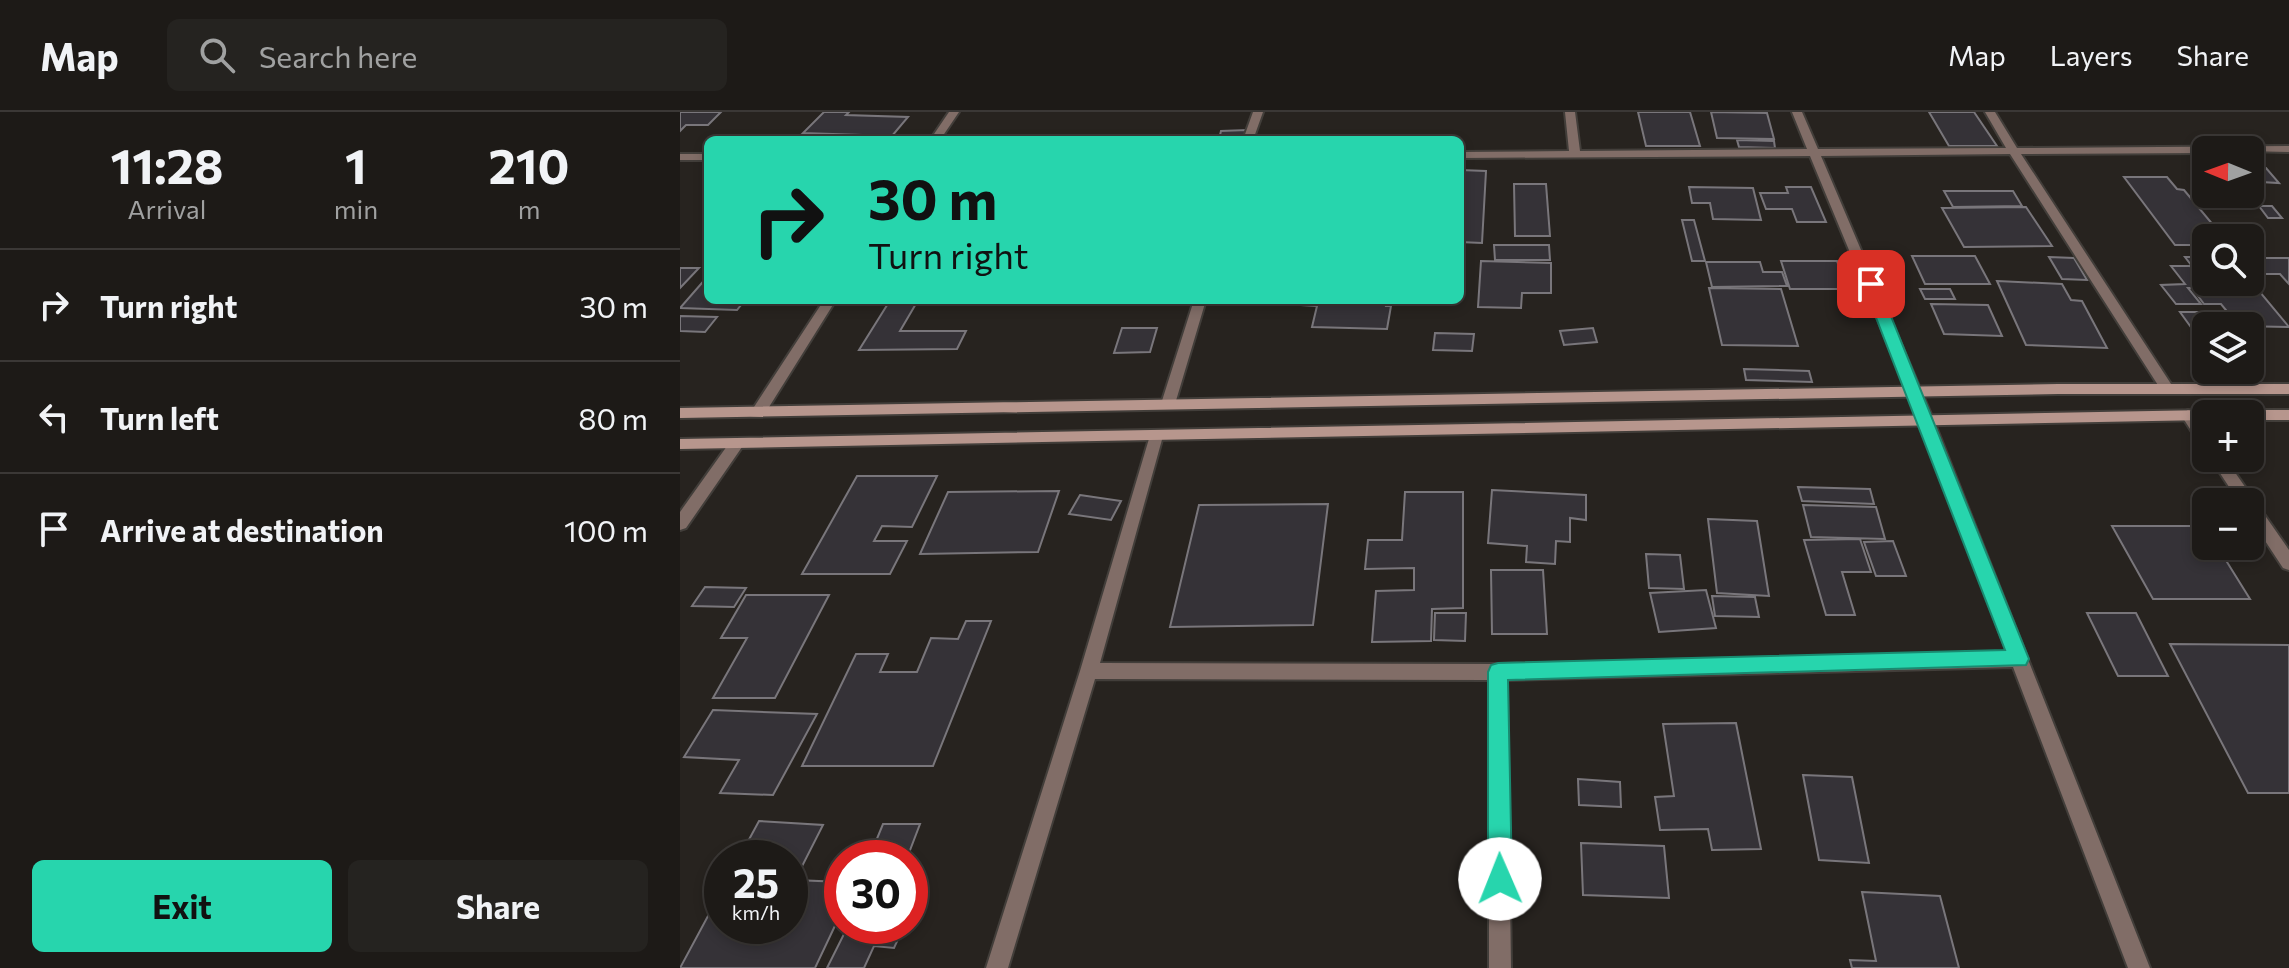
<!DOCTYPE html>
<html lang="en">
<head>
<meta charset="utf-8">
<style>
  :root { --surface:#1d1a17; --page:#252320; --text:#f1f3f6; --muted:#a0a1a1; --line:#3b3836; --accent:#27d5ad }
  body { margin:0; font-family:Commissioner,sans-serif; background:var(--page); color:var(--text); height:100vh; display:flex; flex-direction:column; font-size:30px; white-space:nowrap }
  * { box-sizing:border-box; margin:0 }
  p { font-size:26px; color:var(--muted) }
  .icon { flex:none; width:44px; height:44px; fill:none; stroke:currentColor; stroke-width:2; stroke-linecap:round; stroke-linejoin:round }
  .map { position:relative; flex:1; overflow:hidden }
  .drawer { display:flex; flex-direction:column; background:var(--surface); width:680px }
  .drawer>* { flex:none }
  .banner { position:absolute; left:24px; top:24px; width:760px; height:168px; border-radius:12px; box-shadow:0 4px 12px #0003,0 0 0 2px var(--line); background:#27d5ad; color:#111; overflow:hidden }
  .needle { width:52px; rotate:271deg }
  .controls { position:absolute; left:1512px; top:24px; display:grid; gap:16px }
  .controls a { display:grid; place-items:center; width:72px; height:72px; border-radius:12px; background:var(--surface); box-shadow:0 4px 12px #0003,0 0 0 2px var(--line); font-size:40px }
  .speed { position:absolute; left:24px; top:728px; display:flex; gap:16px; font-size:40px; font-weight:700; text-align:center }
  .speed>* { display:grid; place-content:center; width:104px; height:104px; border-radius:50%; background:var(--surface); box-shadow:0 4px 12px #0003,0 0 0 2px var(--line); line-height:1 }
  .speed small { font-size:20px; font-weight:400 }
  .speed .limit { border:12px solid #d22; background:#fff; color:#111 }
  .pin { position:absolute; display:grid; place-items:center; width:68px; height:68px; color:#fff; margin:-34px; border-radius:16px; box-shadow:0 4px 12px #0006 }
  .me { position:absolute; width:88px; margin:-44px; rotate:359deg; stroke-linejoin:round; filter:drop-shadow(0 0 6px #0008) }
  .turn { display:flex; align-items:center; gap:28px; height:168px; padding:0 32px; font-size:36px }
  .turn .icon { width:104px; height:104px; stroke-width:2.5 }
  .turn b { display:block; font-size:56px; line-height:68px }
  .eta { display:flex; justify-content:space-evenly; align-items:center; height:136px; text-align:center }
  .eta b { font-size:48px; font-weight:700; line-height:56px }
  .primary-button { display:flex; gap:16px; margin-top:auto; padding:16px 32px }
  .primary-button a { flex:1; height:92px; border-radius:12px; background:var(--accent); color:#111; font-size:32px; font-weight:700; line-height:92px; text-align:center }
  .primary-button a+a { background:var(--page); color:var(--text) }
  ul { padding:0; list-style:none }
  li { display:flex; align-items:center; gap:24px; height:112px; padding:0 32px; border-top:2px solid var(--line) }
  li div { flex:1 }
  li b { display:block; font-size:30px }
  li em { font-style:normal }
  header { display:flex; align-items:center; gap:48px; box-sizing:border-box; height:112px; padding:0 40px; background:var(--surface); border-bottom:2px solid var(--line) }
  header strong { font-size:38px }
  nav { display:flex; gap:44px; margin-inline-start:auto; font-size:28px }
  .search { width:560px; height:72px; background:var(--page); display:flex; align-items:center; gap:20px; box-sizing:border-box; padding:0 28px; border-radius:12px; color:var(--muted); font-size:30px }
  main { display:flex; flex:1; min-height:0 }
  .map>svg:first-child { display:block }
</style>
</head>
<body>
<header>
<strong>Map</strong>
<div class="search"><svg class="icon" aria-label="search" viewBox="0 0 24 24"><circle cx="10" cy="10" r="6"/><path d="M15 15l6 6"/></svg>Search here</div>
<nav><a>Map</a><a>Layers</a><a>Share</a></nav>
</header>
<main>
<section class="drawer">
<div class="eta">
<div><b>11:28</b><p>Arrival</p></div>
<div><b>1</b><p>min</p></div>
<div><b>210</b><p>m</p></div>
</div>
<ul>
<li><svg class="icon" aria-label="right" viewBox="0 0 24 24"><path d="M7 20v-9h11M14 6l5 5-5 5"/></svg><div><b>Turn right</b></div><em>30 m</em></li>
<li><svg class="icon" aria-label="left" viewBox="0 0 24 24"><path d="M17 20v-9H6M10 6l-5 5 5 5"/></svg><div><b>Turn left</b></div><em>80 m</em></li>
<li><svg class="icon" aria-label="arrive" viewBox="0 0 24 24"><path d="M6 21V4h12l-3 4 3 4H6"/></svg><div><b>Arrive at destination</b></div><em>100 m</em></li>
</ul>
<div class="primary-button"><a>Exit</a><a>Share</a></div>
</section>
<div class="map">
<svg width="1609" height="856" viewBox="0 0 1609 856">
  <rect width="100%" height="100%" fill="#27231f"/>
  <path fill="#353237" stroke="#79767b" stroke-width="2" d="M 0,0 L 41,0 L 28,13 L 6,13 L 0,19 Z
    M 144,0 L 169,0 L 166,3 L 228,5 L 212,24 L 123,21 Z
    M 958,0 L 1010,0 L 1020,34 L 966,34 Z
    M 1031,0 L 1087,1 L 1094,27 L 1037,26 Z
    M 1249,0 L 1294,0 L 1317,34 L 1269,34 Z
    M 567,18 L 565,28 L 521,28 L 539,27 L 541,19 Z
    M 1057,28 L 1094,29 L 1095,36 L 1059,35 Z
    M 1570,55 L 1586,56 L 1599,71 L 1581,70 Z
    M 780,58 L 806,59 L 802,131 L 780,130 Z
    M 1444,65 L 1487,65 L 1497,77 L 1504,78 L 1544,126 L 1526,126 L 1526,133 L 1495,133 Z
    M 834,72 L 866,72 L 870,124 L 835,124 Z
    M 1009,75 L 1073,76 L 1081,108 L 1033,107 L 1030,91 L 1012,91 Z
    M 1106,75 L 1131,75 L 1146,110 L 1117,110 L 1112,97 L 1086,97 L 1080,81 L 1108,81 Z
    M 1264,79 L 1333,79 L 1342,94 L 1273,95 Z
    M 1579,94 L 1592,94 L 1602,106 L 1588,106 Z
    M 1346,95 L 1372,134 L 1284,135 L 1262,96 Z
    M 1002,108 L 1014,108 L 1025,149 L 1012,149 Z
    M 814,133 L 869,133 L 870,148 L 815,148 Z
    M 1232,144 L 1295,144 L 1310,172 L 1245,172 Z
    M 1369,145 L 1394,146 L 1407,168 L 1382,167 Z
    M 1505,145 L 1526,145 L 1526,162 L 1518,162 Z
    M 1571,146 L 1609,146 L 1609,172 L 1600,162 L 1585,162 Z
    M 801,149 L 871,151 L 871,181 L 842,181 L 841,196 L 798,195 Z
    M 1101,149 L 1157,149 L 1167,177 L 1110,177 Z
    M 1026,150 L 1080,150 L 1083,160 L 1102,160 L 1107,174 L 1032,175 Z
    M 1491,154 L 1510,154 L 1527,176 L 1508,176 L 1521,192 L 1496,192 L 1481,173 L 1505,172 Z
    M 0,156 L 19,156 L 0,176 Z
    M 28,164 L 28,188 L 65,188 L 57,198 L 0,196 Z
    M 1521,164 L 1526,164 L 1526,170 L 1570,168 L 1609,215 L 1559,214 L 1541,192 L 1524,192 L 1513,177 L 1531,177 Z
    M 1317,169 L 1382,172 L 1391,188 L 1402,189 L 1427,236 L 1346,233 Z
    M 1029,176 L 1101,177 L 1118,234 L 1042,233 Z
    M 1240,177 L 1270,177 L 1275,187 L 1245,187 Z
    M 624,188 L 707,188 L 706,194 L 711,194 L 707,217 L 632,215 L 637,194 L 622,193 Z
    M 209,190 L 237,190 L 220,219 L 286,219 L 277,237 L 179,238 Z
    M 1251,192 L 1308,193 L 1322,224 L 1264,222 Z
    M 1500,200 L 1525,200 L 1535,214 L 1526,214 L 1526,236 Z
    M 0,204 L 37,205 L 25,220 L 0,219 Z
    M 442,216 L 477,216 L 470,240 L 434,241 Z
    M 913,216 L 917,230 L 884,233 L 880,219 Z
    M 755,221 L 794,222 L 792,239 L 753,238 Z
    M 1064,257 L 1129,259 L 1132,270 L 1066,268 Z
    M 177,364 L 257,364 L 232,415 L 202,414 L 194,429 L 227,429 L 210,462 L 122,462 Z
    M 1118,375 L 1190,377 L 1194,392 L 1122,389 Z
    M 812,378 L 906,383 L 906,408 L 890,406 L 890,430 L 876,429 L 875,452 L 846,450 L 847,434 L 808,431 Z
    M 379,379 L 358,440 L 240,442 L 268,380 Z
    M 725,380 L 783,380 L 783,496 L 752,497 L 751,529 L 692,530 L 696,479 L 734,478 L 734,456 L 685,457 L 688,428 L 722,428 Z
    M 400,383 L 441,389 L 431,408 L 389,402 Z
    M 648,392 L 633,513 L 490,515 L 519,393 Z
    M 1123,393 L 1196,395 L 1205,427 L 1131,425 Z
    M 1028,407 L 1077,409 L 1089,484 L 1037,481 Z
    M 1432,414 L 1524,414 L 1526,434 L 1537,434 L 1570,487 L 1473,487 Z
    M 1180,427 L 1191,460 L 1162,460 L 1175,503 L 1146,503 L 1124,428 Z
    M 1213,429 L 1226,464 L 1196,464 L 1184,430 Z
    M 966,442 L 1000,443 L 1004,477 L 969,476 Z
    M 811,458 L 863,458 L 867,522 L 812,522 Z
    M 25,475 L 66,476 L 54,495 L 12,494 Z
    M 1026,478 L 1036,516 L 979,520 L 970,481 Z
    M 66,483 L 149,483 L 95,586 L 33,586 L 67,526 L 41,526 Z
    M 1032,484 L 1075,485 L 1079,505 L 1035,504 Z
    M 755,501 L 786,501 L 785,529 L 754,528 Z
    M 1407,501 L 1456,501 L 1488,564 L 1438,564 Z
    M 286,509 L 311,509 L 253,654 L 122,654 L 176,542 L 208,542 L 200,560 L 237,560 L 251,526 L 278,527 Z
    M 1490,532 L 1609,533 L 1609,681 L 1568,681 Z
    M 33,598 L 137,602 L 93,683 L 40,681 L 59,648 L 4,645 Z
    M 1056,611 L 1081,737 L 1032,738 L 1028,717 L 980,718 L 975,685 L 994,684 L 983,612 Z
    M 1123,663 L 1172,665 L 1189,751 L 1139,748 Z
    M 898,667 L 940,670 L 941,695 L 899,693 Z
    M 79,709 L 143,713 L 115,768 L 162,770 L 162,799 L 135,856 L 0,856 L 42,778 L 42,814 L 110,814 L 110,746 L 59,746 Z
    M 203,712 L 240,712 L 227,746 L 189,746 Z
    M 901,731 L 984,734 L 989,786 L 903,783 Z
    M 1182,780 L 1260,784 L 1279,856 L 1172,856 L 1170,848 L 1196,849 Z
    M 168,814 L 224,814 L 214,836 L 194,834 L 184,856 L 147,856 Z"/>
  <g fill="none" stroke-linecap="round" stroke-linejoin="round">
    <g stroke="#423e3a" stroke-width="4">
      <path id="minor" d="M 269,0 L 279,0 L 260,28 L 250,28 Z
        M 573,0 L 583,0 L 573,28 L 563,28 Z
        M 885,0 L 895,0 L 900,39 L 1127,37 L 1112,0 L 1122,0 L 1138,37 L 1326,36 L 1305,0 L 1315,0 L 1337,36 L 1609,34 L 1609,40 L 1526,38 L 1526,41 L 1341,42 L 1493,275 L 1495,278 L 1493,281 L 1483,281 L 1330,42 L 1141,44 L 1253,307 L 1470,856 L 1448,856 L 1333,555 L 827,568 L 831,856 L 809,856 L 809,568 L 415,567 L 328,856 L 306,856 L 400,559 L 471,320 L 476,319 L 483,324 L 420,551 L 818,552 L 1327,540 L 1239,307 L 1130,44 L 780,46 L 780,40 L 889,39 Z
        M 0,42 L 28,42 L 28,48 L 0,48 Z
        M 144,188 L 156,188 L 84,303 L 74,303 L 72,299 L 74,295 Z
        M 514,188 L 526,188 L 495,292 L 488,297 L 481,292 Z
        M 1508,298 C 1523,304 1526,321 1526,335 L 1521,334 L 1501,303 Z
        M 57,326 L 64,331 L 62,335 L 6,416 L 0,418 L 0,400 L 52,327 Z
        M 1530,346 L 1545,346 L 1609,438 L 1609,458 L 1603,456 L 1570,406 L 1570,390 L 1559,390 Z"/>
    </g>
    <g stroke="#423e3a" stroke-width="4">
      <path id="secondary" d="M 1378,272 L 1609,272 L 1609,282 L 1378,282 L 0,306 L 0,296 Z
        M 1526,298 L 1533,302 L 1526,302 L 1526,308 L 0,337 L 0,327 Z
        M 1570,298 L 1609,298 L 1609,308 L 1570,308 L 1570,302 L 1563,302 Z"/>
    </g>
    <use href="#minor" fill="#816d67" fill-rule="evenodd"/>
    <use href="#secondary" fill="#b7968d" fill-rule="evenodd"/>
  </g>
  <path fill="#27d5ad" stroke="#198a70" stroke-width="2" d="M 1191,168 L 1198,172 L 1349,547 L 1346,553 L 828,568 L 832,767 L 828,775 L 820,779 L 812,775 L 808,767 L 808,560 L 811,553 L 818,551 L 1325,538 L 1183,172 Z"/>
</svg>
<div class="controls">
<a><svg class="needle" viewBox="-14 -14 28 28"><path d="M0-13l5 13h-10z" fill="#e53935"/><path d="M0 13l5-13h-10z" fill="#a0a1a1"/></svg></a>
<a><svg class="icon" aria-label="search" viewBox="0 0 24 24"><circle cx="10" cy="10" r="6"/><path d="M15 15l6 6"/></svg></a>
<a><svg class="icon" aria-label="layers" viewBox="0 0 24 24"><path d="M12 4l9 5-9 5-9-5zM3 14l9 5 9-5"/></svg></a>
<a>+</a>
<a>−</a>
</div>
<div class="speed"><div>25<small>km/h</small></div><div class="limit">30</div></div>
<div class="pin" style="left:1191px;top:172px;background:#d93025"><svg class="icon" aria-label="arrive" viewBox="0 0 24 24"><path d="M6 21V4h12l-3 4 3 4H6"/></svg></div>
<svg class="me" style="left:820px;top:767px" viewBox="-20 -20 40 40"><circle r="19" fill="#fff"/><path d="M0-13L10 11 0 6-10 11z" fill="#27d5ad"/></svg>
<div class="banner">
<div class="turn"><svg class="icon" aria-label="right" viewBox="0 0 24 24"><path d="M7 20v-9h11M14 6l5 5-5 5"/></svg><div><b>30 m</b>Turn right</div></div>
</div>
</div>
</main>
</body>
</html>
